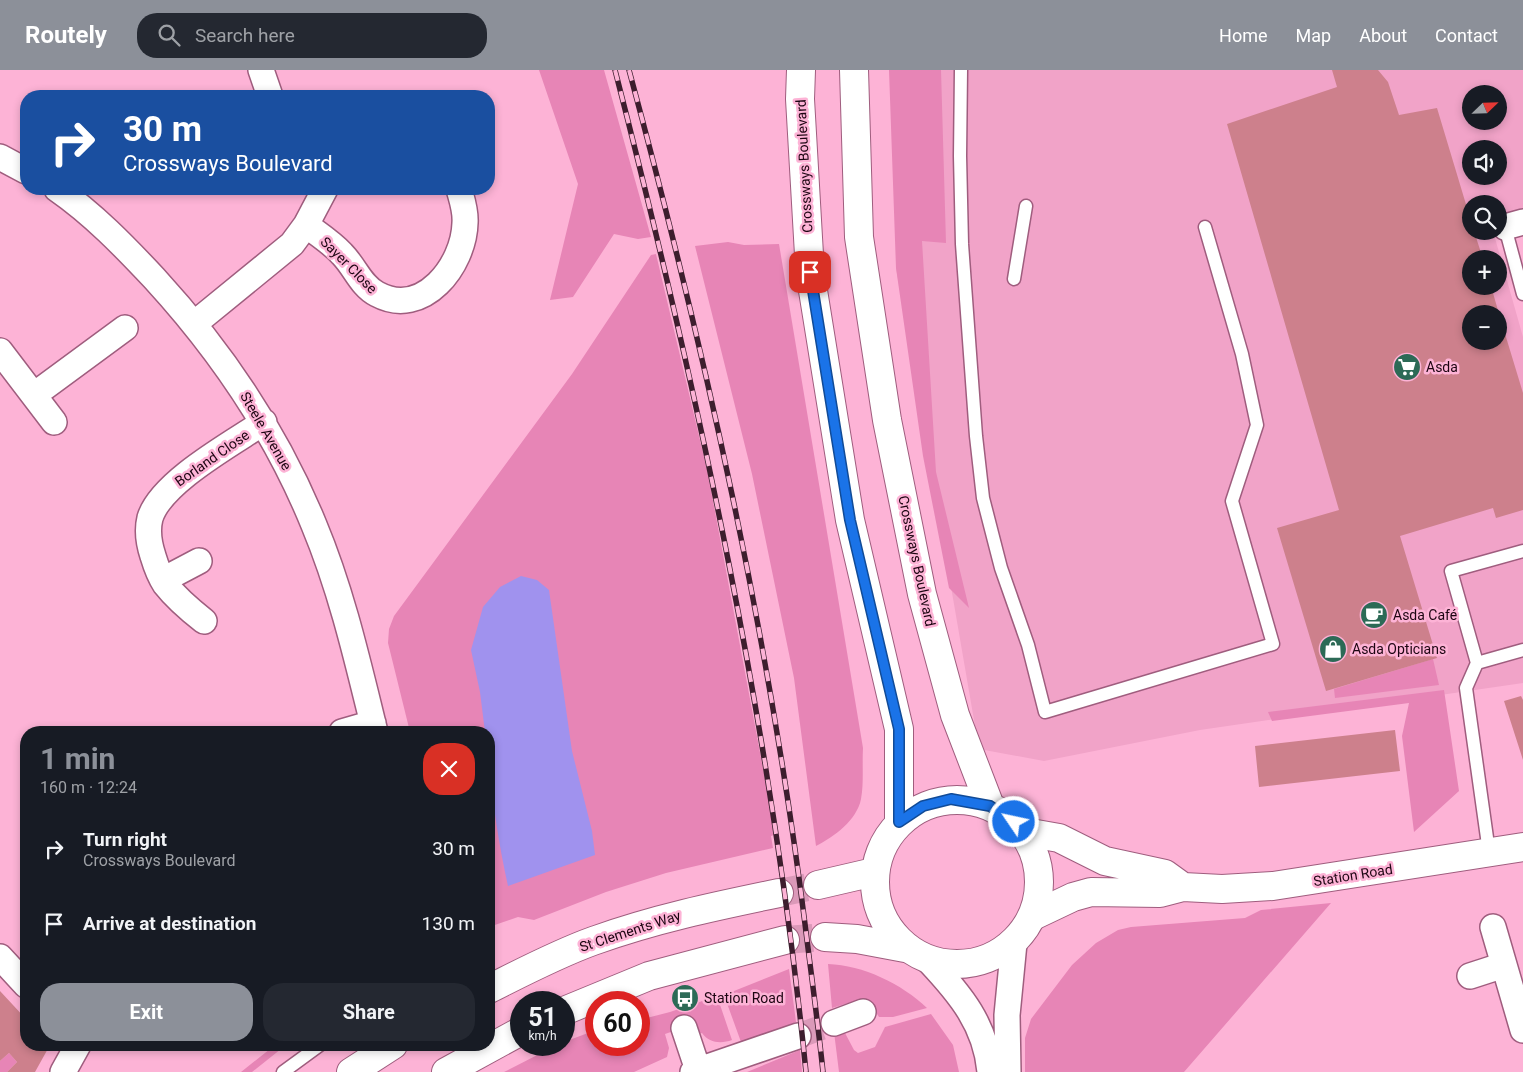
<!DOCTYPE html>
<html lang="en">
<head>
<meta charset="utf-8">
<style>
  :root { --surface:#171b24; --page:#242831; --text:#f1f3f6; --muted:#9ea1a6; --accent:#8c9099 }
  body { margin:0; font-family:Roboto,sans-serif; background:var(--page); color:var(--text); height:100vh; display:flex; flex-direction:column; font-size:19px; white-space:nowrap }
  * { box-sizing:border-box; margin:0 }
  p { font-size:16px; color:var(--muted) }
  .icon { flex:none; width:28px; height:28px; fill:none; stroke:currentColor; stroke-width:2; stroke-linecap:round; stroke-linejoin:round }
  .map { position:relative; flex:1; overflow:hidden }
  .panel { position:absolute; left:20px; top:656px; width:475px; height:325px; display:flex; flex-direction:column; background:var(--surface); border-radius:20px; box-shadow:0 2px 8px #0003 }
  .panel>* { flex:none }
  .guide { position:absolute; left:20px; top:20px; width:475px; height:105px; border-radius:20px; box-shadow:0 2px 8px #0003; background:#1a4fa0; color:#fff; overflow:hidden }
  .needle { width:32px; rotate:67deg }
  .fabs { position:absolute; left:1462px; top:15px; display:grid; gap:10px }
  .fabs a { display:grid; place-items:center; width:45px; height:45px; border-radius:50%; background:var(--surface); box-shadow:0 2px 8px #0003; font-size:25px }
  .speed { position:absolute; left:510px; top:921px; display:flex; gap:10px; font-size:25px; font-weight:700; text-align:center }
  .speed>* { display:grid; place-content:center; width:65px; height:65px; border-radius:50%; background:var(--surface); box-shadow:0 2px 8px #0003; line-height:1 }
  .speed small { font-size:12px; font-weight:400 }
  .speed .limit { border:8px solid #d22; background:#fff; color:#111 }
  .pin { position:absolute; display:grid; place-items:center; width:42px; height:42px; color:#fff; margin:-21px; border-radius:10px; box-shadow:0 2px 8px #0006 }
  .me { position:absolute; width:55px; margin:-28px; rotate:304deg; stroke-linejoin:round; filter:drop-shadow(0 0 4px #0008) }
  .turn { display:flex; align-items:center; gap:18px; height:105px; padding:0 20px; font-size:22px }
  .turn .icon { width:65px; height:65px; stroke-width:2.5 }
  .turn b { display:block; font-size:35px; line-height:42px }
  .round { display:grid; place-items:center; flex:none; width:52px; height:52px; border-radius:20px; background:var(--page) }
  .headline { display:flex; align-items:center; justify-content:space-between; height:85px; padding:0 20px }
  h1 { font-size:30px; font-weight:700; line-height:38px; color:var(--accent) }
  .primary-button { display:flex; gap:10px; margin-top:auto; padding:10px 20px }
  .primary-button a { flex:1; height:58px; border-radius:20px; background:var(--accent); color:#fff; font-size:20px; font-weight:700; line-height:58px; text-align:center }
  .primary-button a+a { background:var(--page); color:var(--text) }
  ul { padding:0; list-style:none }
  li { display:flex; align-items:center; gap:15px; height:75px; padding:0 20px }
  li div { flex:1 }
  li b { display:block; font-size:19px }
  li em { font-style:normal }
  header { display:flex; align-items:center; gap:30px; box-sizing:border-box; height:70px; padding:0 25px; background:var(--accent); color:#fff }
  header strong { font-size:24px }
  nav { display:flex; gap:28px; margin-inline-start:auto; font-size:18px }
  .search { width:350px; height:45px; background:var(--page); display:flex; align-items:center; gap:12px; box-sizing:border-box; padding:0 18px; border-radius:20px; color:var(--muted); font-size:19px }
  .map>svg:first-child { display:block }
</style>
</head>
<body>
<header>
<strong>Routely</strong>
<div class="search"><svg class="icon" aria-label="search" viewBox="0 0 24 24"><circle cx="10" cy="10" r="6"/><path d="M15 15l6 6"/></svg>Search here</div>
<nav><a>Home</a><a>Map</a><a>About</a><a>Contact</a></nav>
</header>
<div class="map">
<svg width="1523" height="1002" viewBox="0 0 1523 1002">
  <rect width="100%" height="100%" fill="#fdb3d6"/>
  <path fill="#f1a3c8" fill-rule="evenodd" d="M 898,0 L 1523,0 L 1523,139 L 1499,145 L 1499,134 L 1471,134 L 1471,161 L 1493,161 L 1523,267 L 1523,613 L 1200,660 L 1044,691 L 979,679 L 896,198 ZM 1471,24 L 1499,24 L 1499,51 L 1471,51 ZM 1471,79 L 1499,79 L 1499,106 L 1471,106 ZM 1471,189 L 1499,189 L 1499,216 L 1471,216 ZM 1471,244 L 1499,244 L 1499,271 L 1471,271 Z"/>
  <path fill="#e785b6" d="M 539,0 L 604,0 L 651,167 L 638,169 L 614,164 L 573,227 L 550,230 L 578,114 Z
    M 889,0 L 941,0 L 946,173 L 922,171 L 936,402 L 969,538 L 949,518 L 923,386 L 896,198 Z
    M 728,172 L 744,175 L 779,174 L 863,678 C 862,694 864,713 861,729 C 857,750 834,767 816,776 L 794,608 L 752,404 L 695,176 Z
    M 656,184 L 708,404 L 767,720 L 774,765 L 771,766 L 773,778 L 666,803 L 606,822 L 534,850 L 518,847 L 489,857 L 489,662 L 410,662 L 388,573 L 389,559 L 394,546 L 572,304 L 651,185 Z
    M 1433,589 L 1439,615 L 1335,628 L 1334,619 Z
    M 1444,620 L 1459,721 L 1414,762 L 1402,666 L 1409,633 L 1272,651 L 1268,642 Z
    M 1331,833 L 1184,1002 L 1025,1002 L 1025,968 L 1031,949 L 1072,895 L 1096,873 L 1118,860 L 1131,857 L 1245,848 L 1261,840 Z
    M 828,894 C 863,895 902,914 927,938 L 893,947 L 879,947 L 868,930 L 861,929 L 832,938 Z
    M 789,899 L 796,952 L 753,970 L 741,972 L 724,925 Z
    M 717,926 L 732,970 C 721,974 709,973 702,963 L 698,964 L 694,954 L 665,964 L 669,978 L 667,987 L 634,1002 L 504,1002 L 553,977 L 564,975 L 564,972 L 596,960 L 596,975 L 639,975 L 639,950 L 670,942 Z
    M 931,944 L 953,975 L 959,1002 L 839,1002 L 834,962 L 845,963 L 854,980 L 858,983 L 875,977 L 885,957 Z
    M 275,975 L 286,975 L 252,1002 L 241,1002 Z
    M 800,980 L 802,1002 L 747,1002 Z
    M 9,983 L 17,992 L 7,1002 L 0,1002 L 0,991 Z"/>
  <path fill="#a092ee" d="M 521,506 L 537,510 L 549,520 L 572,681 L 592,761 L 595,785 L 508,816 C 497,765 489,715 489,662 L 485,662 L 480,622 L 471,580 L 483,537 L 500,517 Z"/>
  <path fill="#cd808c" d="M 1332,0 L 1378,0 L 1388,12 L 1399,45 L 1437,38 L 1471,151 L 1471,161 L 1474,161 L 1483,189 L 1471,189 L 1471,216 L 1491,216 L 1499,244 L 1471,244 L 1471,271 L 1499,271 L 1499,244 L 1523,323 L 1523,440 L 1496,448 L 1493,438 L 1400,466 L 1437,588 L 1326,621 L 1277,458 L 1339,440 L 1227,54 L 1337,17 Z
    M 1521,626 L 1523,630 L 1523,690 L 1504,631 Z
    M 1395,660 L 1400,701 L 1259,717 L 1255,676 Z
    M 0,921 L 26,949 L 26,975 L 50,975 L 35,1002 L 7,1002 L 17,992 L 9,983 L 0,991 Z"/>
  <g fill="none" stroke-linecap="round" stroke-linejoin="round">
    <path stroke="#db99b9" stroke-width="25" stroke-dasharray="25 12" stroke-linecap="butt" d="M 798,966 L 834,953"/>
    <path stroke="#db99b9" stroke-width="28" stroke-dasharray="28 14" stroke-linecap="butt" d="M 779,823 L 818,815
      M 785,870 L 825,867"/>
    <g stroke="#9f5d7e" stroke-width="15">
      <path id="lane" d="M 961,0 L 960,86 L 962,174 L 976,366 L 983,428 L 1001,498 L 1028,575 L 1045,642 L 1273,574 L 1232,431 L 1257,355 L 1242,284 L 1205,157
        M 1505,157 L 1523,224
        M 1014,209 L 1026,136
        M 1477,593 L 1523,580
        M 1489,782 L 1466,618 L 1477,593 L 1451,501 L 1523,481
        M 283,1002 L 320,975"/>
    </g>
    <g stroke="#9f5d7e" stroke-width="28">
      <path id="street" d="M 261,0 L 270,26
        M 0,87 L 26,101
        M 57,119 C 93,144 124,176 154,208 C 221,281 277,364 314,455 C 342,522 358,593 375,662
        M 306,155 C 318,164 332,173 342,184 C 355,197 361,216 377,224 C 423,249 464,195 465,153 C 466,141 462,130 459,119
        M 1505,157 L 1523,152
        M 194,254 L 292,174 L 306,155 L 325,119
        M 0,281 L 54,352
        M 34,325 L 125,258
        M 163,510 L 199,491
        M 204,551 C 190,540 176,528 165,514 C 159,505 156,496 153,486 C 149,474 147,460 150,448 C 161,412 233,373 264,352
        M 342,662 L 373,653
        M 1493,857 L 1523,960
        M 0,887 L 26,915
        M 929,891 C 960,924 986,955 990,1002
        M 1470,906 L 1504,895
        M 834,953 L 863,942
        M 684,958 L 698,1000
        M 63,1002 L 78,975
        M 693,1002 L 798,966
        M 1008,1002 L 1007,945 L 1014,873"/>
    </g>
    <g stroke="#9f5d7e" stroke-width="30">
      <path id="secondary" d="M 1025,762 L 1059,768 L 1105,791 L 1165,804 L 1183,817
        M 1033,846 L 1073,827 L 1091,822 L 1160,823 L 1183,817 L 1222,819 L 1273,816 L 1523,777"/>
    </g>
    <g stroke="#9f5d7e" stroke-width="30">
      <path id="primary" d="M 801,0 L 800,29 L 810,202 L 850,450 L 899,659 L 899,752
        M 854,0 L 859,167 L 887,350 L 922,524 L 955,645 L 990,736
        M875 812a82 82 0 1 1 164 0a82 82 0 1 1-164 0Z
        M 818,815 L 874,802
        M 825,867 L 857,869 L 905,878
        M 489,919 C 523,902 557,884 593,871 C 654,849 716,836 779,823
        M 564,941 L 649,906 L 785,870
        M 351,1002 L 393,975
        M 446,1002 L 521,961"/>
    </g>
    <use href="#lane" stroke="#fff" stroke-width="12"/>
    <use href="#street" stroke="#fff" stroke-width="25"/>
    <use href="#secondary" stroke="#fff" stroke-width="28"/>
    <use href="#primary" stroke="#fff" stroke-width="28"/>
    <g stroke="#3d1e2e" stroke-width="5.5">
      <path id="rail" d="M 615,0 C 700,330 772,663 806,1002
        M 629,0 C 705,281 769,566 805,854 C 811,903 818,953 823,1002"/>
    </g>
    <use href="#rail" stroke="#fdb3d6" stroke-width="4" stroke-dasharray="11" stroke-linecap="butt"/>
  </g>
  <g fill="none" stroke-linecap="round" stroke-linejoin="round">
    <g stroke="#114b97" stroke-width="12">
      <path id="route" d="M 810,202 L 850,450 L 899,659 L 899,752 L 923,736 L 951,729 L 990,736 L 1014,752"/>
    </g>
    <use href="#route" stroke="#1a73e8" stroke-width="9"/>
  </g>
  <defs>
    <g id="supermarket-disc" transform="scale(1.4375)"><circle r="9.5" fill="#2c6a56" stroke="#fdb3d6"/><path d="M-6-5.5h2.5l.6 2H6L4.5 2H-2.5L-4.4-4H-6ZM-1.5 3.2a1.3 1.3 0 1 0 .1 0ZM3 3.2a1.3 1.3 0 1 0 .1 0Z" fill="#fff"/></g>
    <g id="cafe-disc" transform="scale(1.4375)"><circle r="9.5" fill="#2c6a56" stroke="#fdb3d6"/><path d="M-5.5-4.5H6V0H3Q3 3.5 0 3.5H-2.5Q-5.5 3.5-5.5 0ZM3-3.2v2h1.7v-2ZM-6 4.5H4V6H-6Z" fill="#fff"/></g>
    <g id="shop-disc" transform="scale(1.4375)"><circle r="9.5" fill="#2c6a56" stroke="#fdb3d6"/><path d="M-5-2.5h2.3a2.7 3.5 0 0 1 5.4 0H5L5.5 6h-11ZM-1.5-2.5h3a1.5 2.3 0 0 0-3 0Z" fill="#fff"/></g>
    <g id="bus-disc" transform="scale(1.4375)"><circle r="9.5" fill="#2c6a56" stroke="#fdb3d6"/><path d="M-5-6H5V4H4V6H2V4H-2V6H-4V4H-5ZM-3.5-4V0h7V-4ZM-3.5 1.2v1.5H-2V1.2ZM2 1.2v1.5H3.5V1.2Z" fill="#fff"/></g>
  </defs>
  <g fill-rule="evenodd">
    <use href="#supermarket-disc" x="1407" y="297"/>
    <use href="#cafe-disc" x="1374" y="545"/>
    <use href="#shop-disc" x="1333" y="579"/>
    <use href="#bus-disc" x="685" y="928"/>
  </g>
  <g text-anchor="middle" stroke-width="5" stroke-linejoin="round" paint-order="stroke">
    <g font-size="14" fill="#1d0512" stroke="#fdb3d6">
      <text transform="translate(804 96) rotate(-93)" y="5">Crossways Boulevard</text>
      <text transform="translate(349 195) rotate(45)" y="5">Sayer Close</text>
      <text transform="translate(266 361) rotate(60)" y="5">Steele Avenue</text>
      <text transform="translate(212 388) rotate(-35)" y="5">Borland Close</text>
      <text transform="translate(917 491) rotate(78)" y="5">Crossways Boulevard</text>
      <text transform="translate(1353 805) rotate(-9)" y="5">Station Road</text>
      <text transform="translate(630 861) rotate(-18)" y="5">St Clements Way</text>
    </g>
    <g font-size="14" fill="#1d0512" stroke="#fdb3d6" text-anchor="start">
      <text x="1426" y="302">Asda</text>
      <text x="1393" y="550">Asda Café</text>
      <text x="1352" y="584">Asda Opticians</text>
      <text x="704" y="933">Station Road</text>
    </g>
  </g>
</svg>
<div class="fabs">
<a><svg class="needle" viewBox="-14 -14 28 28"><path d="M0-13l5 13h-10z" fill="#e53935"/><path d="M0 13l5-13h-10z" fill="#9ea1a6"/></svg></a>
<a><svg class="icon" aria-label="sound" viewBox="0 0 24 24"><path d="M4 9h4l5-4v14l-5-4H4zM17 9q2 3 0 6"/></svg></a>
<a><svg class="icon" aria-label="search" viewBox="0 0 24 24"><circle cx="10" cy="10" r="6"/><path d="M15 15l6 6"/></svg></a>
<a>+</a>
<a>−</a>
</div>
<div class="speed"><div>51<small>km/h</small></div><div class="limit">60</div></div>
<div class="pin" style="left:810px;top:202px;background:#d93025"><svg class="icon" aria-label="arrive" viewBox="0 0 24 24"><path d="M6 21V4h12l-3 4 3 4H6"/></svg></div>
<svg class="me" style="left:1014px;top:752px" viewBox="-20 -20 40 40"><circle r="17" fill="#1a73e8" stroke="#fff" stroke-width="3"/><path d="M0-11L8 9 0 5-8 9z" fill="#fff"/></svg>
<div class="guide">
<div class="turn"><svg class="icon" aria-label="right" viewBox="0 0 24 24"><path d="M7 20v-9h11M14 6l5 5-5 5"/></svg><div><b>30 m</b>Crossways Boulevard</div></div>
</div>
<section class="panel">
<div class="headline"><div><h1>1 min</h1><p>160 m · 12:24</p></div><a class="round" style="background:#d93025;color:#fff"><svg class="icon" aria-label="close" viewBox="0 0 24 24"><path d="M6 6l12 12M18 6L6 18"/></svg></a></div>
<ul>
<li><svg class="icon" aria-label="right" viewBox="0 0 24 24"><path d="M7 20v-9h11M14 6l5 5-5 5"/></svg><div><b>Turn right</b><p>Crossways Boulevard</p></div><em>30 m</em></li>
<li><svg class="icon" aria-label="arrive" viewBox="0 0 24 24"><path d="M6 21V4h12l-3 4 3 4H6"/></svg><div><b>Arrive at destination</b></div><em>130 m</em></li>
</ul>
<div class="primary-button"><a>Exit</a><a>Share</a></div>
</section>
</div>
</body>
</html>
